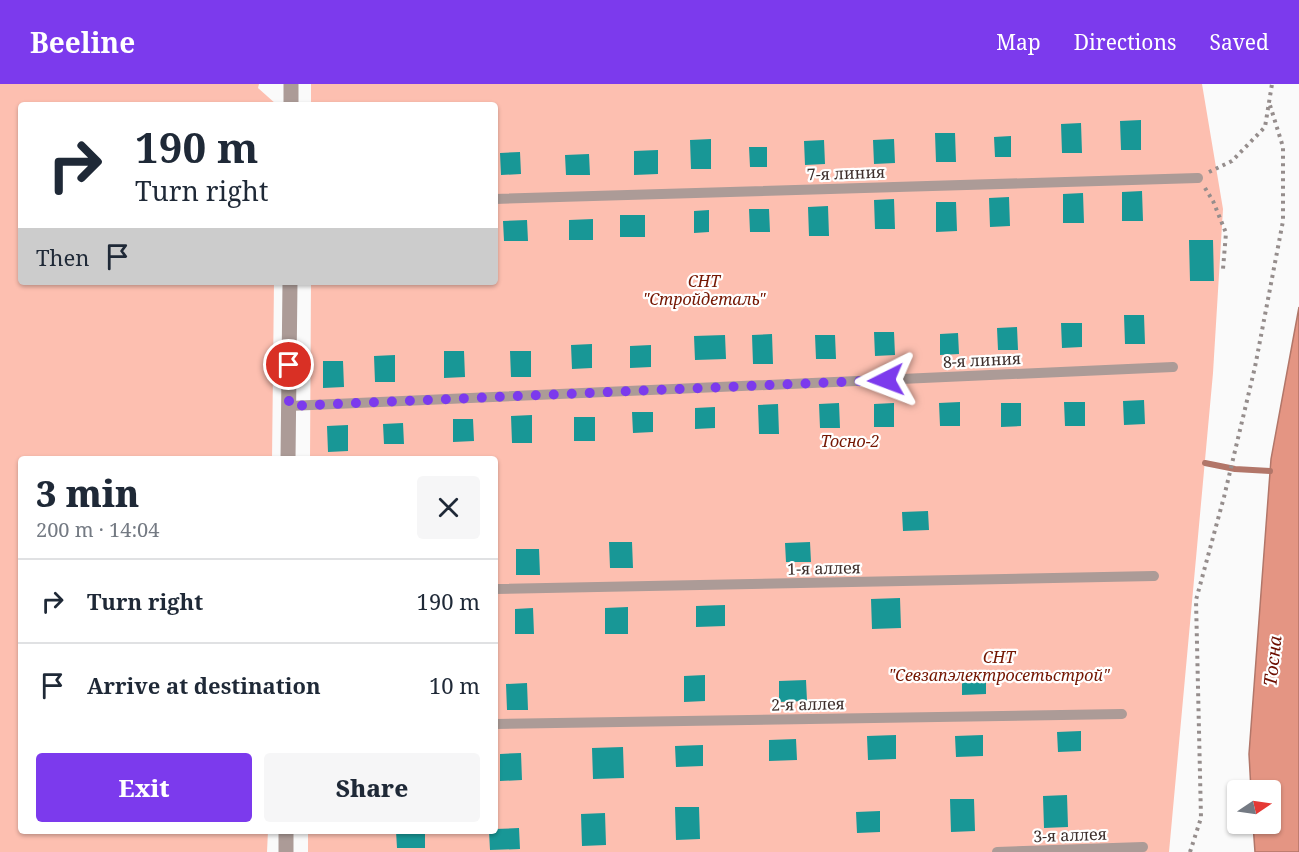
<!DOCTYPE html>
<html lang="en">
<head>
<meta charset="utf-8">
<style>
  :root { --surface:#fff; --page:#f6f6f7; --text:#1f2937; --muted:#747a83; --line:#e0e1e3; --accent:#7c3aed }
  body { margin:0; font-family:"Noto Serif",serif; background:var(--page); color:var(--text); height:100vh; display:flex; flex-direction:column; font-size:22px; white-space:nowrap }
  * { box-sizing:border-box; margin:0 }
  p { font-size:20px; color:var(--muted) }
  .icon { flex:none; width:33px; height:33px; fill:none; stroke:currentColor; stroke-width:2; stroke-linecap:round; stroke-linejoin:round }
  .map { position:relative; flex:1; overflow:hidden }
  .sheet { position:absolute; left:18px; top:372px; width:480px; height:378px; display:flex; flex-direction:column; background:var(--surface); border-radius:6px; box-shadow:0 2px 4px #0004 }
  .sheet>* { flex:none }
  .banner { position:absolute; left:18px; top:18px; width:480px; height:183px; border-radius:6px; box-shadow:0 2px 4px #0004; background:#fff; color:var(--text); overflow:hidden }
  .needle { width:39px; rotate:77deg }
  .tools { position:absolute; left:1227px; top:696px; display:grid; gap:12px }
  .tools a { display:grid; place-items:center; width:54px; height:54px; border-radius:6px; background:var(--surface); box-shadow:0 2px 4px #0004; font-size:30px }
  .pin { position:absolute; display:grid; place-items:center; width:51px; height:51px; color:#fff; margin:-26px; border:3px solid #fff; border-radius:50%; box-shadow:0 2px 6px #0007 }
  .me { position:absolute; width:66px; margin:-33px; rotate:267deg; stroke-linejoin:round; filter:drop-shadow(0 0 4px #0008) }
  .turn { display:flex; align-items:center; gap:21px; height:126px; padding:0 18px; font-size:27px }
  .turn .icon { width:78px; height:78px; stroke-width:2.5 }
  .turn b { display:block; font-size:42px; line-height:51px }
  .then { display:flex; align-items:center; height:57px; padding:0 18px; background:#0003; gap:12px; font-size:22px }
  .round { display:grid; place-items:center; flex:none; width:63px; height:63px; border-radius:6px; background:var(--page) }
  .summary { display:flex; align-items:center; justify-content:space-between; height:102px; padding:0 18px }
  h1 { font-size:36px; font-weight:800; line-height:45px }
  .button { display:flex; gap:12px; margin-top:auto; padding:12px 18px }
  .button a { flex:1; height:69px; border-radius:6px; background:var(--accent); color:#fff; font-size:24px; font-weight:800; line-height:69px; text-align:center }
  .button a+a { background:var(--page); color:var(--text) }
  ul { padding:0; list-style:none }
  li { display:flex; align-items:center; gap:18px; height:84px; padding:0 18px; border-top:2px solid var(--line) }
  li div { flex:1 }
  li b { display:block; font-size:22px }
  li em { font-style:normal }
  header { display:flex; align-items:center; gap:36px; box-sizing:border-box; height:84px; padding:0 30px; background:var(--accent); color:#fff }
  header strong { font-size:28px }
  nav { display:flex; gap:33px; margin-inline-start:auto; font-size:21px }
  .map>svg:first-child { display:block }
</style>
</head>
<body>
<header>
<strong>Beeline</strong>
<nav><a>Map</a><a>Directions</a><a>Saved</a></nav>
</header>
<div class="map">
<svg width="1299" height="768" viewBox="0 0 1299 768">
  <rect width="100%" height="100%" fill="#fafafa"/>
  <path fill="#fdbfb0" d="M 0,0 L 259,0 L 258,4 L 276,20 L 21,21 L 21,198 L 274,198 L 272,375 L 21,375 L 21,747 L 268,747 L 267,768 L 0,768 Z
    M 311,0 L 1202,0 L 1223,125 L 1213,289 L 1169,768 L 308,768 L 308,747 L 495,747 L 495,375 L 310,375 L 311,198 L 495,198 L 495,21 L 311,21 Z"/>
  <path fill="#e49583" stroke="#b27669" stroke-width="1.5" d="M 1299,223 L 1299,768 L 1255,768 L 1253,740 L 1270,740 L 1270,706 L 1251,706 L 1249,670 L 1271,375 Z"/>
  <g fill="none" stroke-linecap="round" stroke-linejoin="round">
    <path stroke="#b27669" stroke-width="6" d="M 1205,379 L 1235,385 L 1270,387"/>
  </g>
  <path fill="#189796" d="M 1141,36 L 1141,66 L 1121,66 L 1120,37 Z
    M 1081,39 L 1082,69 L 1062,69 L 1061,40 Z
    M 935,49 L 955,49 L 956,78 L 936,78 Z
    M 1011,52 L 1011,73 L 995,73 L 994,53 Z
    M 711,55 L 711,85 L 691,85 L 690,56 Z
    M 894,55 L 895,79 L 874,80 L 873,56 Z
    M 824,56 L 825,80 L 805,81 L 804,57 Z
    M 749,63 L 767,63 L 767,83 L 750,83 Z
    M 658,66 L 658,90 L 634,91 L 634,67 Z
    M 520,68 L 521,90 L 501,91 L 500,69 Z
    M 589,70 L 590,91 L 566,91 L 565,71 Z
    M 1142,107 L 1143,137 L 1122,137 L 1122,108 Z
    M 1083,109 L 1084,139 L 1063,139 L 1063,110 Z
    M 1009,113 L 1010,142 L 990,143 L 989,114 Z
    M 894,115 L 895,145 L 875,145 L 874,116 Z
    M 936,118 L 956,118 L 957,147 L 936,148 Z
    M 828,122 L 829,152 L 809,152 L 808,123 Z
    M 749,125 L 769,125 L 770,148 L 750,148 Z
    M 709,126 L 709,148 L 694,149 L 694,127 Z
    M 620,131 L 645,131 L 645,153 L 620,153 Z
    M 593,135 L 593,156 L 569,156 L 569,136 Z
    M 527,136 L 528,157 L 504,157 L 503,137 Z
    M 1189,156 L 1213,156 L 1214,197 L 1190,197 Z
    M 1124,231 L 1144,231 L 1145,260 L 1125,260 Z
    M 1061,239 L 1082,239 L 1082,263 L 1062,264 Z
    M 1017,243 L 1018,266 L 998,266 L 997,244 Z
    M 874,248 L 894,248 L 895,271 L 875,272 Z
    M 958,249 L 959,270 L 940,271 L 940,250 Z
    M 772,250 L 773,280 L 753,280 L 752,251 Z
    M 725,251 L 726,275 L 695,276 L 694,252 Z
    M 815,251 L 835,251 L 836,275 L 816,275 Z
    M 592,260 L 592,284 L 572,285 L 571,261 Z
    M 651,261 L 651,283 L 630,284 L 630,262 Z
    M 444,267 L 464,267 L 465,293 L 444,294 Z
    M 510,267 L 531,267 L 531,293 L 511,293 Z
    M 395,271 L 395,298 L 375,298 L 374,272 Z
    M 323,277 L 343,277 L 344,303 L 323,304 Z
    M 1144,316 L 1145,340 L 1124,341 L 1123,317 Z
    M 960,318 L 960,342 L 940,342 L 939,319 Z
    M 1064,318 L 1085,318 L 1085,342 L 1065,342 Z
    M 839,319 L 840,344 L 820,344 L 819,320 Z
    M 894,319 L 894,343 L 874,343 L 874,320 Z
    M 1001,319 L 1021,319 L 1021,342 L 1001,343 Z
    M 778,320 L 779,350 L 759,350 L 758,321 Z
    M 715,323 L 715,344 L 695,345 L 695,324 Z
    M 632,328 L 653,328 L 653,348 L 633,349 Z
    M 532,331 L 532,359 L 512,359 L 511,332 Z
    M 574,333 L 595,333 L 595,357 L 574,357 Z
    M 453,335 L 473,335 L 474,357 L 453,358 Z
    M 403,339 L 404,360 L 384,360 L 383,340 Z
    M 348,341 L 348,367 L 328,368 L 327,342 Z
    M 928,427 L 929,446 L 903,447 L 902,428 Z
    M 609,458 L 632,458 L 633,484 L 610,484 Z
    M 810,458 L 811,478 L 786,478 L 785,459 Z
    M 516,465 L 539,465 L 540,491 L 516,491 Z
    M 900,514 L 901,544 L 872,545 L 871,515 Z
    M 725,521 L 725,542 L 696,543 L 696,522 Z
    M 628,523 L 628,550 L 605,550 L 605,524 Z
    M 533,524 L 534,550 L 515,550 L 515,525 Z
    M 705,591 L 705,617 L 684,618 L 684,592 Z
    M 986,591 L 986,610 L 962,611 L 962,592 Z
    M 806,596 L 807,617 L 779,618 L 779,597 Z
    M 527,599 L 528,626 L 507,626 L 506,600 Z
    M 1081,647 L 1081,667 L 1058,668 L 1057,648 Z
    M 896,651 L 896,675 L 868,676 L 867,652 Z
    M 983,651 L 983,672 L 956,673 L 955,652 Z
    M 796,655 L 797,676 L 769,677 L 769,656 Z
    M 703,661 L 703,682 L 676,683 L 675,662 Z
    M 623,663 L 624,694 L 593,695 L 592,664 Z
    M 521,669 L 522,696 L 500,697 L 500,670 Z
    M 1067,711 L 1068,743 L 1044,744 L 1043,712 Z
    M 950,715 L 974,715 L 975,747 L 951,748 Z
    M 675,723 L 699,723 L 700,755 L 676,756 Z
    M 880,727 L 880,748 L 857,749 L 856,728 Z
    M 605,729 L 606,761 L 582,762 L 581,730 Z
    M 519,744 L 520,765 L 490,766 L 489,747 L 495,747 L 495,745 Z
    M 396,747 L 425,747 L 425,764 L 397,764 Z"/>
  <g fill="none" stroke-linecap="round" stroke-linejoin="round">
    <path stroke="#958d8c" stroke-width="4" stroke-dasharray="3 4.5" stroke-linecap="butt" d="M 1209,88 L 1232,77 L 1265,43 L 1272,0
      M 1205,104 L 1213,117 L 1226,149 L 1223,185
      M 1190,768 L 1201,734 L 1196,516 L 1224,413 L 1255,283 L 1283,137 L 1283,63 L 1269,18"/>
    <path stroke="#ac9b97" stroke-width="10" d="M 495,115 L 1198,94
      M 289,322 L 1173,283
      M 495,505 L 1154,492
      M 495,640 L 1122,630
      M 997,768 L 1143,763"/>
    <path stroke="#ac9b97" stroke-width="15" d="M 291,21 L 291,0
      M 288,375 L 290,198
      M 286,747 L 286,768"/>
  </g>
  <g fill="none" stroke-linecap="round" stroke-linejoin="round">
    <path stroke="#7c3aed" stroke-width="10" stroke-dasharray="0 18" d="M 289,281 L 289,322 L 886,296"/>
  </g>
  <g text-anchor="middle" stroke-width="4.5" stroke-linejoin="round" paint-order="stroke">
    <g font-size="16" fill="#3e2f2c" stroke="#fff">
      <text transform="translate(846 89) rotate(-2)" y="6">7-я линия</text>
      <text transform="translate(982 276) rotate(-3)" y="6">8-я линия</text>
      <text transform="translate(824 484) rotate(-1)" y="6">1-я аллея</text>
      <text transform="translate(808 620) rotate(-1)" y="6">2-я аллея</text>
      <text transform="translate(1070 751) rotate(-2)" y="6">3-я аллея</text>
    </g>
    <g font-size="16" font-style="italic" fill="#741602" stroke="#fff">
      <text x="704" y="203">СНТ<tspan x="704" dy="18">"Стройдеталь"</tspan></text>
      <text x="850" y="363">Тосно-2</text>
      <text x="999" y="579">СНТ<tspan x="999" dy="18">"Севзапэлектросетьстрой"</tspan></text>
    </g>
    <g font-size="18" font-style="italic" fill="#6d0e00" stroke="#fff">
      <text transform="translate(1273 577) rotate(-84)" y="6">Тосна</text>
    </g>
  </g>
</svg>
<div class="tools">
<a><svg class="needle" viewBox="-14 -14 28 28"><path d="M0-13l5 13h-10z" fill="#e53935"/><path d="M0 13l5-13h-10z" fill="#747a83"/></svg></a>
</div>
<div class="pin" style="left:289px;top:281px;background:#d93025"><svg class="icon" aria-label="arrive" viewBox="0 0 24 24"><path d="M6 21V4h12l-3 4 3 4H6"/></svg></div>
<svg class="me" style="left:886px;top:296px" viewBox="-20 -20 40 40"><path d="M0-17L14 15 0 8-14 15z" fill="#7c3aed" stroke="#fff" stroke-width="4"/></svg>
<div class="banner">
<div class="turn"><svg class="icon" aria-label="right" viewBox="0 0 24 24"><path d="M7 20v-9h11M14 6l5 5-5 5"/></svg><div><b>190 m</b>Turn right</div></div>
<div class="then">Then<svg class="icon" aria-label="arrive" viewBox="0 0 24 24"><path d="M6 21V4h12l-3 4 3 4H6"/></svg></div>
</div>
<section class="sheet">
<div class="summary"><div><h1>3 min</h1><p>200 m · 14:04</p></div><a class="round"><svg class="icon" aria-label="close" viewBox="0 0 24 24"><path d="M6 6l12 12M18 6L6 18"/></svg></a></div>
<ul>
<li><svg class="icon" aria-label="right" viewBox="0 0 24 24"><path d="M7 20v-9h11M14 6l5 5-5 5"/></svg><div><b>Turn right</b></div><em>190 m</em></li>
<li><svg class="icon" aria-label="arrive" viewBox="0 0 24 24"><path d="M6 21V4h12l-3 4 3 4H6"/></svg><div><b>Arrive at destination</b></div><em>10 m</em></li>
</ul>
<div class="button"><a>Exit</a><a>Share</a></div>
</section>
</div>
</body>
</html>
